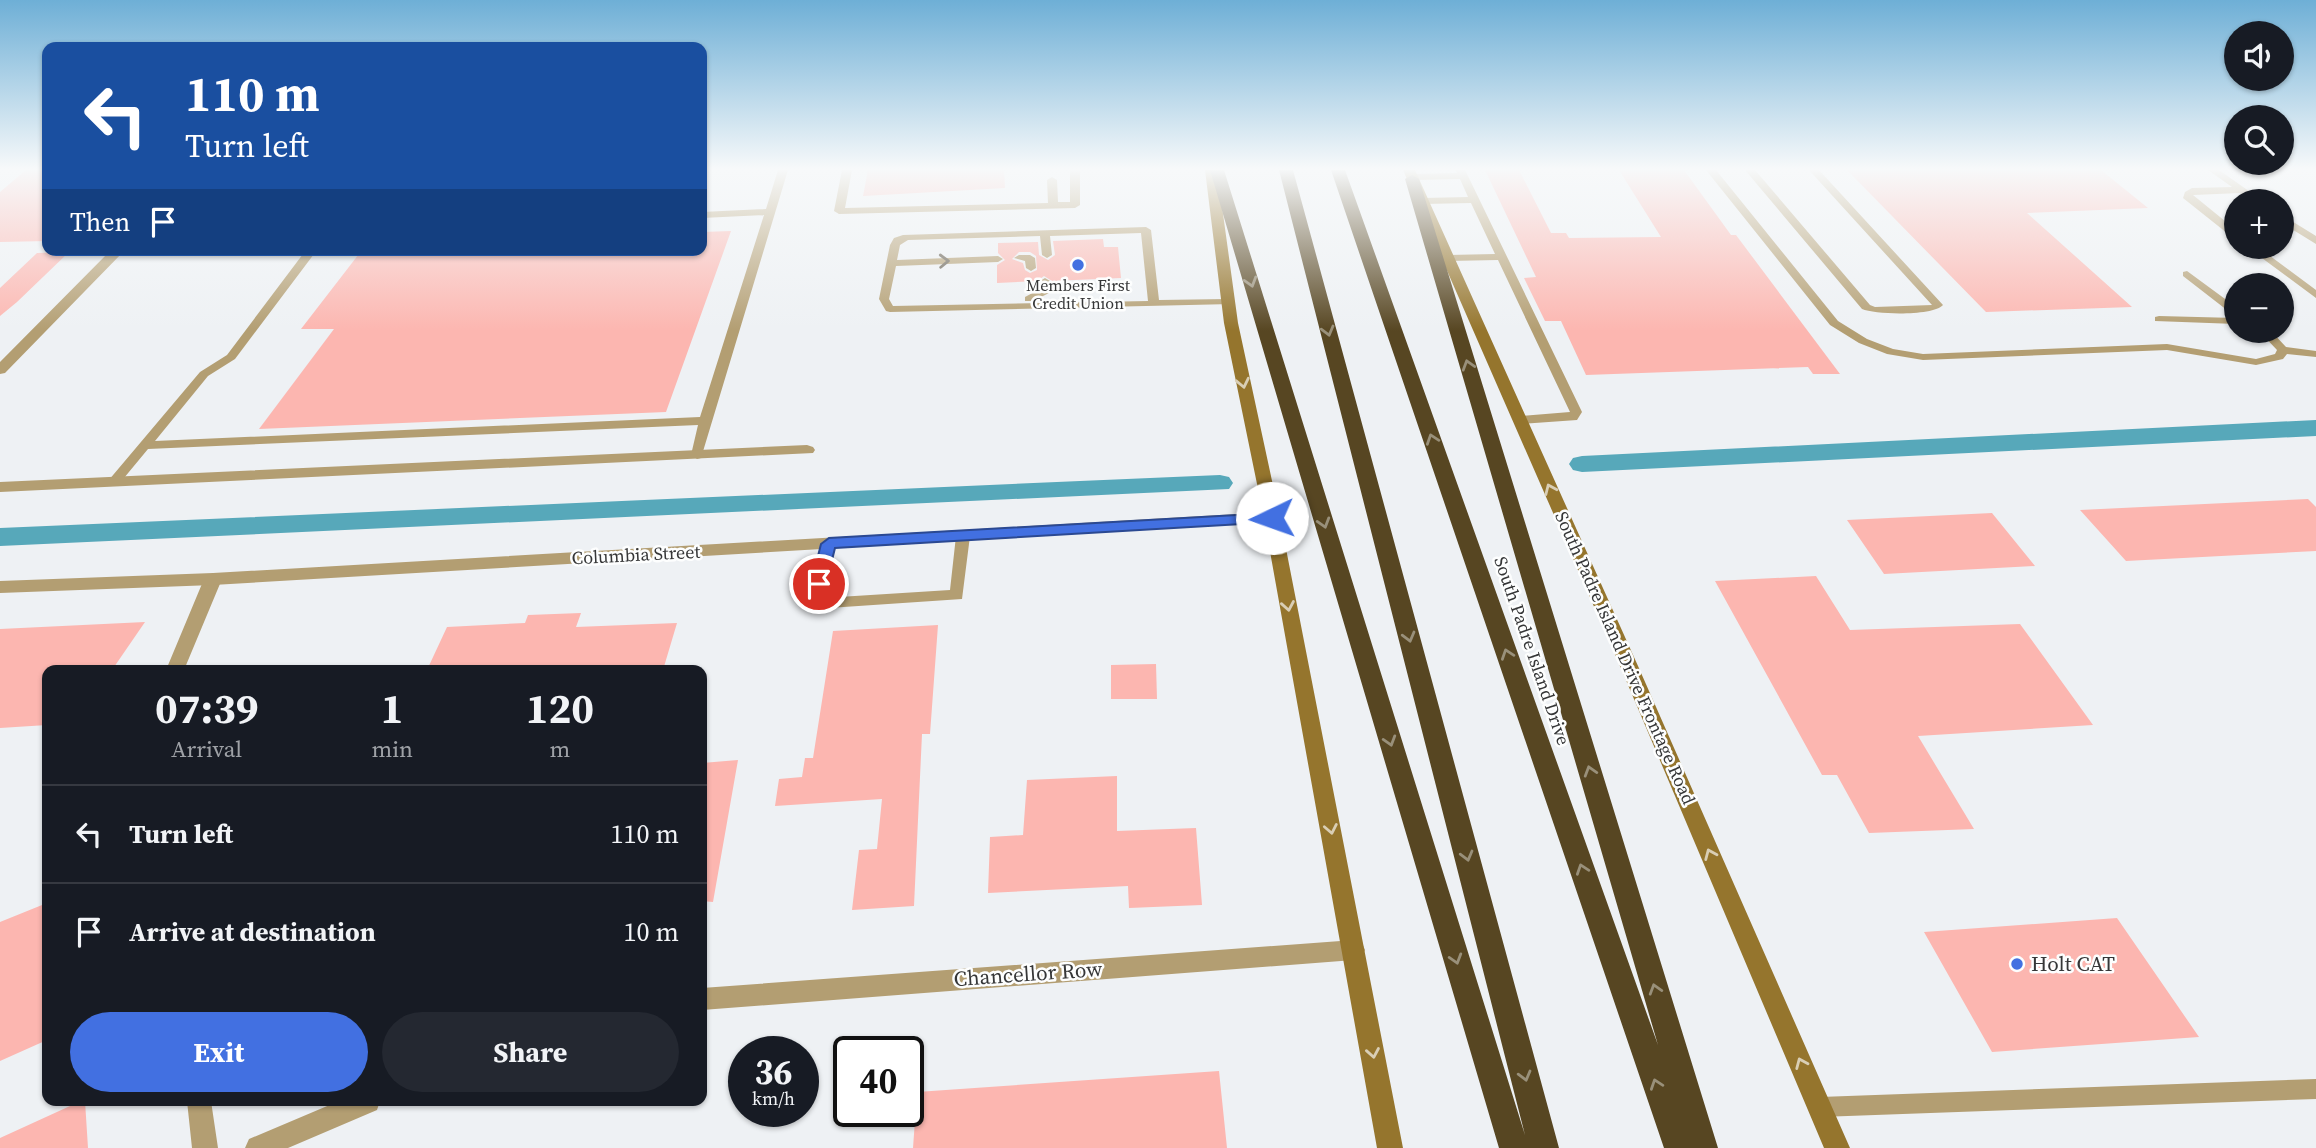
<!DOCTYPE html>
<html lang="en">
<head>
<meta charset="utf-8">
<style>
  :root { --surface:#171b24; --page:#242831; --text:#f1f3f6; --muted:#9ea1a6; --line:#363941; --accent:#4270e1 }
  body { margin:0; font-family:"Source Serif 4",serif; background:var(--page); color:var(--text); height:100vh; display:flex; flex-direction:column; font-size:26px; white-space:nowrap }
  * { box-sizing:border-box; margin:0 }
  p { font-size:23px; color:var(--muted) }
  .icon { flex:none; width:38px; height:38px; fill:none; stroke:currentColor; stroke-width:2; stroke-linecap:round; stroke-linejoin:round }
  .map { position:relative; flex:1; overflow:hidden }
  .drawer { position:absolute; left:42px; top:665px; width:665px; height:441px; display:flex; flex-direction:column; background:var(--surface); border-radius:14px; box-shadow:0 2px 5px #0004 }
  .drawer>* { flex:none }
  .top-card { position:absolute; left:42px; top:42px; width:665px; height:214px; border-radius:14px; box-shadow:0 2px 5px #0004; background:#1a4fa0; color:#fff; overflow:hidden }
  .controls { position:absolute; left:2224px; top:21px; display:grid; gap:14px }
  .controls a { display:grid; place-items:center; width:70px; height:70px; border-radius:50%; background:var(--surface); box-shadow:0 2px 5px #0004; font-size:35px }
  .speed { position:absolute; left:728px; top:1036px; display:flex; gap:14px; font-size:35px; font-weight:700; text-align:center }
  .speed>* { display:grid; place-content:center; width:91px; height:91px; border-radius:50%; background:var(--surface); box-shadow:0 2px 5px #0004; line-height:1 }
  .speed small { font-size:18px; font-weight:400 }
  .speed .limit { border:4px solid #111; border-radius:10px; background:#fff; color:#111 }
  .pin { position:absolute; display:grid; place-items:center; width:60px; height:60px; color:#fff; margin:-30px; border:4px solid #fff; border-radius:50%; box-shadow:0 2px 7px #0007 }
  .me { position:absolute; width:77px; margin:-38px; rotate:267deg; stroke-linejoin:round; filter:drop-shadow(0 0 5px #0008) }
  .turn { display:flex; align-items:center; gap:24px; height:147px; padding:0 28px; font-size:32px }
  .turn .icon { width:91px; height:91px; stroke-width:2.5 }
  .turn b { display:block; font-size:49px; line-height:60px }
  .then { display:flex; align-items:center; height:66px; padding:0 28px; background:#0003; gap:14px; font-size:26px }
  .eta { display:flex; justify-content:space-evenly; align-items:center; height:119px; text-align:center }
  .eta b { font-size:42px; font-weight:700; line-height:49px }
  .primary-button { display:flex; gap:14px; margin-top:auto; padding:14px 28px }
  .primary-button a { flex:1; height:80px; border-radius:42px; background:var(--accent); color:#fff; font-size:28px; font-weight:700; line-height:80px; text-align:center }
  .primary-button a+a { background:var(--page); color:var(--text) }
  ul { padding:0; list-style:none }
  li { display:flex; align-items:center; gap:21px; height:98px; padding:0 28px; border-top:2px solid var(--line) }
  li div { flex:1 }
  li b { display:block; font-size:26px }
  li em { font-style:normal }
  .map>svg:first-child { display:block }
</style>
</head>
<body>
<div class="map">
<svg width="2316" height="1148" viewBox="0 0 2316 1148">
  <rect width="100%" height="100%" fill="#eef1f4"/>
  <g fill="none" stroke-linecap="round" stroke-linejoin="round">
    <path fill="#57a8ba" fill-rule="evenodd" d="M 2316,420 L 2316,436 L 1582,472 L 1573,470 L 1569,464 L 1573,458 L 1582,456 Z
      M 1220,475 L 1229,477 L 1233,483 L 1229,489 L 0,546 L 0,528 Z"/>
  </g>
  <path fill="#fcb6b0" fill-rule="evenodd" d="M 26,170 L 47,170 L 47,241 L 0,242 L 0,192 Z
    M 868,170 L 1004,170 L 1005,188 L 863,196 Z
    M 1485,170 L 1519,170 L 1551,233 L 1566,233 L 1569,238 L 1661,237 L 1619,170 L 1684,170 L 1731,235 L 1736,235 L 1840,374 L 1813,374 L 1808,367 L 1586,375 L 1561,321 L 1545,321 L 1524,278 L 1536,277 Z
    M 1847,170 L 2101,170 L 2148,208 L 2027,213 L 2132,307 L 1986,312 Z
    M 731,231 L 666,412 L 259,429 L 334,329 L 301,329 L 362,250 L 702,250 L 702,232 Z
    M 1103,239 L 1104,247 L 1118,247 L 1121,278 L 1052,281 L 1044,276 L 1037,281 L 997,283 L 997,265 L 1005,260 L 998,253 L 998,243 L 1038,242 L 1039,255 L 1048,260 L 1055,255 L 1053,241 ZM 1019,252 L 1030,252 L 1036,256 L 1037,270 L 1030,273 L 1025,270 L 1023,263 L 1012,259 Z
    M 69,252 L 17,302 L 0,316 L 0,288 L 37,253 Z
    M 2308,499 L 2316,507 L 2316,551 L 2126,561 L 2080,510 Z
    M 1992,513 L 2035,566 L 1884,574 L 1847,520 Z
    M 1816,576 L 1850,630 L 2020,624 L 2093,725 L 1918,736 L 1974,829 L 1869,833 L 1837,775 L 1822,775 L 1715,581 Z
    M 581,613 L 576,627 L 677,623 L 663,670 L 601,670 L 602,668 L 427,670 L 447,627 L 525,623 L 528,615 Z
    M 145,622 L 112,670 L 47,670 L 47,725 L 0,728 L 0,629 Z
    M 938,625 L 930,734 L 922,734 L 914,906 L 852,910 L 859,850 L 877,849 L 882,799 L 775,806 L 779,779 L 802,777 L 805,758 L 813,758 L 833,631 Z
    M 1156,664 L 1157,699 L 1111,699 L 1111,665 Z
    M 738,760 L 713,902 L 702,901 L 702,763 Z
    M 1117,776 L 1117,831 L 1196,828 L 1202,905 L 1129,908 L 1128,886 L 988,893 L 990,837 L 1023,835 L 1027,780 Z
    M 47,903 L 47,1040 L 0,1061 L 0,922 Z
    M 2117,918 L 2199,1037 L 1992,1052 L 1924,932 Z
    M 1219,1071 L 1227,1148 L 913,1148 L 917,1092 Z
    M 81,1101 L 85,1101 L 88,1148 L 0,1148 L 0,1138 Z"/>
  <g fill="none" stroke-linecap="round" stroke-linejoin="round">
    <path fill="#b39e72" fill-rule="evenodd" d="M 778,170 L 788,170 L 701,458 L 697,459 L 691,455 L 698,425 L 148,449 L 119,484 L 109,484 L 108,481 L 200,372 L 227,355 L 306,250 L 317,250 L 235,359 L 208,376 L 155,441 L 700,417 L 764,215 L 702,218 L 702,212 L 766,209 Z
      M 842,170 L 852,170 L 845,208 L 1048,203 L 1047,180 L 1052,177 L 1057,180 L 1058,202 L 1070,202 L 1070,170 L 1080,170 L 1080,205 L 1075,208 L 839,214 L 834,211 Z
      M 1455,170 L 1465,170 L 1468,176 L 1582,412 L 1577,420 L 1520,424 L 1514,420 L 1520,416 L 1570,412 L 1498,260 L 1448,261 L 1443,258 L 1448,255 L 1495,254 L 1471,203 L 1423,204 L 1418,201 L 1423,198 L 1468,197 L 1460,179 L 1412,180 L 1407,177 L 1412,174 L 1457,173 Z
      M 1706,170 L 1716,170 L 1838,321 L 1867,339 L 1893,349 L 1923,354 L 2167,344 L 2256,359 L 2275,354 L 2277,350 L 2259,331 L 2271,331 L 2286,347 L 2316,351 L 2316,357 L 2287,354 L 2283,359 L 2256,365 L 2167,350 L 1923,360 L 1887,354 L 1859,343 L 1830,325 Z
      M 1745,170 L 1755,170 L 1870,305 L 1875,307 L 1932,305 L 1809,170 L 1819,170 L 1943,305 C 1934,316 1876,315 1862,309 Z
      M 2208,170 L 2219,170 L 2263,201 L 2252,201 L 2240,193 L 2193,195 L 2236,230 L 2236,238 L 2232,237 L 2183,198 L 2185,192 L 2192,188 L 2232,187 Z
      M 2282,215 L 2316,236 L 2316,244 L 2282,223 Z
      M 1146,227 L 1151,230 L 1159,300 L 1228,299 L 1232,300 L 1232,304 L 890,312 L 886,311 L 879,299 L 890,245 L 894,238 L 903,235 ZM 1141,233 L 1148,301 L 893,306 L 889,299 L 896,266 L 998,262 L 1003,259 L 998,256 L 897,260 L 900,245 L 908,240 L 1040,236 L 1042,255 L 1047,258 L 1052,255 L 1050,236 Z
      M 2247,247 L 2258,247 L 2316,290 L 2316,298 Z
      M 1030,255 L 1035,258 L 1036,268 L 1031,271 L 1026,268 L 1025,261 L 1014,258 L 1019,255 Z
      M 2187,271 L 2236,307 L 2236,315 L 2232,314 L 2183,276 L 2183,272 Z
      M 1045,278 L 1050,281 L 1049,293 L 1033,301 L 1025,301 L 1025,297 L 1040,289 L 1040,281 Z
      M 2159,316 L 2236,318 L 2236,324 L 2155,321 L 2155,317 Z
      M 963,531 L 970,536 L 962,599 L 814,609 L 807,604 L 824,540 L 834,540 L 836,543 L 823,598 L 950,590 L 956,536 Z
      M 2316,1079 L 2316,1099 L 1820,1117 L 1813,1114 L 1810,1107 L 1813,1100 L 1820,1097 Z"/>
    <path fill="#b39e72" fill-rule="evenodd" d="M 111,250 L 125,250 L 5,373 L 0,374 L 0,362 Z
      M 807,445 L 813,447 L 815,450 L 813,453 L 0,492 L 0,482 Z
      M 213,573 L 222,579 L 184,670 L 166,670 L 204,579 Z
      M 1354,940 L 1362,943 L 1365,950 L 1362,957 L 1354,960 L 702,1010 L 702,988 Z
      M 187,1101 L 211,1101 L 218,1148 L 192,1148 Z
      M 339,1101 L 380,1101 L 377,1110 L 288,1148 L 245,1148 L 249,1139 Z"/>
    <path fill="#b39e72" fill-rule="evenodd" d="M 1272,512 L 1278,514 L 1280,518 L 1278,522 L 213,585 L 0,593 L 0,581 L 213,573 Z"/>
    <path fill="#95752d" fill-rule="evenodd" d="M 1205,170 L 1217,170 L 1238,323 L 1280,518 L 1403,1148 L 1377,1148 L 1264,518 L 1224,323 Z
      M 1403,170 L 1415,170 L 1638,666 L 1850,1148 L 1824,1148 L 1620,666 Z"/>
    <path fill="#574622" fill-rule="evenodd" d="M 1210,170 L 1224,170 L 1525,1135 L 1279,170 L 1293,170 L 1559,1148 L 1499,1148 Z
      M 1331,170 L 1345,170 L 1658,1045 L 1405,179 L 1412,175 L 1419,179 L 1718,1148 L 1664,1148 Z"/>
  </g>
  <defs><path id="oneway-chevron" d="M-2-3.5L2.5 0L-2 3.5" fill="none" stroke-width="1.6" stroke-linecap="round" stroke-linejoin="round" transform="scale(1.75)"/></defs>
  <use stroke="#615a4c" href="#oneway-chevron" transform="translate(944 261) rotate(-2)"/>
  <g stroke="#99907a">
    <use href="#oneway-chevron" transform="translate(1251 282) rotate(73)"/>
    <use href="#oneway-chevron" transform="translate(1328 331) rotate(75)"/>
    <use href="#oneway-chevron" transform="translate(1468 365) rotate(-107)"/>
    <use href="#oneway-chevron" transform="translate(1432 439) rotate(-109)"/>
    <use href="#oneway-chevron" transform="translate(1324 523) rotate(73)"/>
    <use href="#oneway-chevron" transform="translate(1409 637) rotate(75)"/>
    <use href="#oneway-chevron" transform="translate(1507 654) rotate(-109)"/>
    <use href="#oneway-chevron" transform="translate(1390 741) rotate(73)"/>
    <use href="#oneway-chevron" transform="translate(1590 771) rotate(-107)"/>
    <use href="#oneway-chevron" transform="translate(1467 856) rotate(75)"/>
    <use href="#oneway-chevron" transform="translate(1582 869) rotate(-109)"/>
    <use href="#oneway-chevron" transform="translate(1456 959) rotate(73)"/>
    <use href="#oneway-chevron" transform="translate(1655 989) rotate(-107)"/>
    <use href="#oneway-chevron" transform="translate(1525 1076) rotate(75)"/>
    <use href="#oneway-chevron" transform="translate(1656 1084) rotate(-109)"/>
  </g>
  <g stroke="#d9ceb5">
    <use href="#oneway-chevron" transform="translate(1243 383) rotate(78)"/>
    <use href="#oneway-chevron" transform="translate(1550 489) rotate(-114)"/>
    <use href="#oneway-chevron" transform="translate(1288 606) rotate(80)"/>
    <use href="#oneway-chevron" transform="translate(1331 829) rotate(79)"/>
    <use href="#oneway-chevron" transform="translate(1710 854) rotate(-113)"/>
    <use href="#oneway-chevron" transform="translate(1373 1053) rotate(80)"/>
    <use href="#oneway-chevron" transform="translate(1801 1063) rotate(-113)"/>
  </g>
  <linearGradient id="sky" x2="0" y2="1"><stop stop-color="#6eafd6"/><stop offset="0.51" stop-color="#f7f9fa"/><stop offset="1" stop-color="#f7f9fa" stop-opacity="0"/></linearGradient>
  <rect width="2316" height="331" fill="url(#sky)"/>
  <path fill="#4270e1" stroke="#2b4992" stroke-width="2" d="M 1272,513 L 1279,518 L 1277,522 L 835,548 L 825,588 L 819,589 L 811,584 L 821,544 L 829,538 Z"/>
  <g fill="#4270e1" stroke="#fdfefe" stroke-width="2.5">
    <circle cx="1078" cy="265" r="7"/>
    <circle cx="2017" cy="964" r="7"/>
  </g>
  <g text-anchor="middle" stroke-width="5" stroke-linejoin="round" paint-order="stroke">
    <g font-size="16" fill="#353637" stroke="#fdfefe">
      <text x="1078" y="291">Members First<tspan x="1078" dy="18">Credit Union</tspan></text>
    </g>
    <g font-size="18" fill="#353637" stroke="#fdfefe">
      <text transform="translate(636 555) rotate(-3)" y="6">Columbia Street</text>
      <text transform="translate(1532 651) rotate(71)" y="6">South Padre Island Drive</text>
      <text transform="translate(1625 658) rotate(66)" y="6">South Padre Island Drive Frontage Road</text>
    </g>
    <g font-size="21" fill="#353637" stroke="#fdfefe" text-anchor="start">
      <text x="2031" y="971">Holt CAT</text>
    </g>
    <g font-size="21" fill="#353637" stroke="#fdfefe">
      <text transform="translate(1028 974) rotate(-4)" y="7">Chancellor Row</text>
    </g>
  </g>
</svg>
<div class="controls">
<a><svg class="icon" aria-label="sound" viewBox="0 0 24 24"><path d="M4 9h4l5-4v14l-5-4H4zM17 9q2 3 0 6"/></svg></a>
<a><svg class="icon" aria-label="search" viewBox="0 0 24 24"><circle cx="10" cy="10" r="6"/><path d="M15 15l6 6"/></svg></a>
<a>+</a>
<a>−</a>
</div>
<div class="speed"><div>36<small>km/h</small></div><div class="limit">40</div></div>
<div class="pin" style="left:819px;top:584px;background:#d93025"><svg class="icon" aria-label="arrive" viewBox="0 0 24 24"><path d="M6 21V4h12l-3 4 3 4H6"/></svg></div>
<svg class="me" style="left:1272px;top:518px" viewBox="-20 -20 40 40"><circle r="19" fill="#fff"/><path d="M0-13L10 11 0 6-10 11z" fill="#4270e1"/></svg>
<div class="top-card">
<div class="turn"><svg class="icon" aria-label="left" viewBox="0 0 24 24"><path d="M17 20v-9H6M10 6l-5 5 5 5"/></svg><div><b>110 m</b>Turn left</div></div>
<div class="then">Then<svg class="icon" aria-label="arrive" viewBox="0 0 24 24"><path d="M6 21V4h12l-3 4 3 4H6"/></svg></div>
</div>
<section class="drawer">
<div class="eta">
<div><b>07:39</b><p>Arrival</p></div>
<div><b>1</b><p>min</p></div>
<div><b>120</b><p>m</p></div>
</div>
<ul>
<li><svg class="icon" aria-label="left" viewBox="0 0 24 24"><path d="M17 20v-9H6M10 6l-5 5 5 5"/></svg><div><b>Turn left</b></div><em>110 m</em></li>
<li><svg class="icon" aria-label="arrive" viewBox="0 0 24 24"><path d="M6 21V4h12l-3 4 3 4H6"/></svg><div><b>Arrive at destination</b></div><em>10 m</em></li>
</ul>
<div class="primary-button"><a>Exit</a><a>Share</a></div>
</section>
</div>
</body>
</html>
